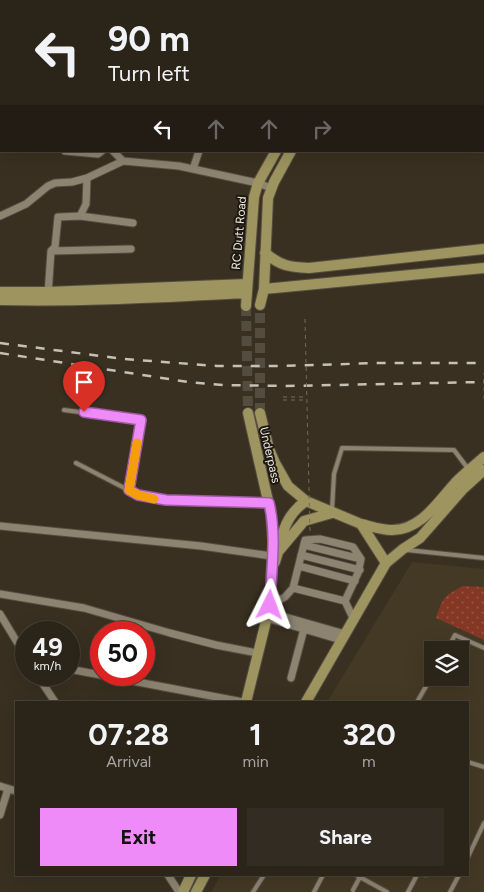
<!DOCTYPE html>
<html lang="en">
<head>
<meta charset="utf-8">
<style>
  :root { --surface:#2b2419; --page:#332c22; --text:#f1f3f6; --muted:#a6a4a2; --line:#474138; --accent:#ee8bf8 }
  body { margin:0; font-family:Figtree,sans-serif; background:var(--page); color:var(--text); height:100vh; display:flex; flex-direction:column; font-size:19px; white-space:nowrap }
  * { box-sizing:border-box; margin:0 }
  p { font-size:16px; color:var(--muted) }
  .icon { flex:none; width:28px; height:28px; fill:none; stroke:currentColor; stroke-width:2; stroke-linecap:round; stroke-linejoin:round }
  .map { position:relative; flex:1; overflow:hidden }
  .side { position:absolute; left:15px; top:701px; width:454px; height:175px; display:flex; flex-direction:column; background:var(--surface); border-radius:0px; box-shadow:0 5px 20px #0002,0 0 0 1px var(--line) }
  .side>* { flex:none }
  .hud { position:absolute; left:0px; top:0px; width:485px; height:152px; box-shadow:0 5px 20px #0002,0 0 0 1px var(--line); background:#2b2419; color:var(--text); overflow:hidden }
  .controls { position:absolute; left:424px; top:641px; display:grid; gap:10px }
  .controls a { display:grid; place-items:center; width:45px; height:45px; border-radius:0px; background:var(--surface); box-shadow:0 5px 20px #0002,0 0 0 1px var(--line); font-size:25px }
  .speed { position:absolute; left:15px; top:621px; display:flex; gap:10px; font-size:25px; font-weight:700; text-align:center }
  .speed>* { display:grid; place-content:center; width:65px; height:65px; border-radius:50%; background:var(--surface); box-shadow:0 5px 20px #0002,0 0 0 1px var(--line); line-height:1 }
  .speed small { font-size:12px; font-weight:400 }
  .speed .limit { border:8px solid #d22; background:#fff; color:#111 }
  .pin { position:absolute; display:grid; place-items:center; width:42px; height:42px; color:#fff; margin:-51px -21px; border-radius:50% 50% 50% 0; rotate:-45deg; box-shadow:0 0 5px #0007 }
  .pin .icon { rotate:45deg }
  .me { position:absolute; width:55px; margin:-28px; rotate:3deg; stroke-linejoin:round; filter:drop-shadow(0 0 4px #0008) }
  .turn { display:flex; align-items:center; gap:18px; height:105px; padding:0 25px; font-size:22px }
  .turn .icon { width:65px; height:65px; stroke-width:2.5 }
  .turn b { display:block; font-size:35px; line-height:42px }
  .lanes { display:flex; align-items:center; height:48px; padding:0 25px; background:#0003; justify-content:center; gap:25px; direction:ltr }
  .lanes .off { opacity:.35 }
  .eta { display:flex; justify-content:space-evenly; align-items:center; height:85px; text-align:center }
  .eta b { font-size:30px; font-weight:700; line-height:35px }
  .action { display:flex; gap:10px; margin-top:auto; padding:10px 25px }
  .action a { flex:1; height:58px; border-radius:0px; background:var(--accent); color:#111; font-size:20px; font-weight:700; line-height:58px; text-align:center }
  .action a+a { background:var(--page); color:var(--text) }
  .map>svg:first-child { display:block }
</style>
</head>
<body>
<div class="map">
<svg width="484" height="892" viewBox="0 0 484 892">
  <defs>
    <pattern id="park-dots" width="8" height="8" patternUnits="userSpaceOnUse" patternTransform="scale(1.25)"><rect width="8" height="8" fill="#843724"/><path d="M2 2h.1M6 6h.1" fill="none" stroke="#965443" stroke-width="1.8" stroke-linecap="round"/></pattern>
  </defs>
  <rect width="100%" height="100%" fill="#393021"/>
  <path fill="#443924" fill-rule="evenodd" d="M 412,562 L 484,569 L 484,892 L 211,892 L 221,875 L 468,875 L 468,702 L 327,702 ZM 432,650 L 460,650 L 460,678 L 432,678 Z"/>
  <path fill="url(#park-dots)" d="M 463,586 L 484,587 L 484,640 L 436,618 C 442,598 445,595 463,586 Z"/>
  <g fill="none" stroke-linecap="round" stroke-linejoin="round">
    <path stroke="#544c3e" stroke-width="10" stroke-dasharray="10 5" stroke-linecap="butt" d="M 246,306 L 248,413
      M 260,413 L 260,305"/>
    <g stroke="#564e41" stroke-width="6">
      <path id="lane" d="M 64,410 L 141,420 L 129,490
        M 76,463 L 138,495 L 150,498 L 166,500 L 236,501 L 268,503
        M 332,510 L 334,474 L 342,448 L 454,450 L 469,470
        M 407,550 L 484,558
        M 447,650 L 455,635 L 484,648
        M 417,702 L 432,676
        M 468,762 L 484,767
        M 468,857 L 484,823
        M 356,875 L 387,892
        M 425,875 L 426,875
        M 353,890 L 360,877
        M 253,892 L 264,875
        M 314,892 L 323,875
        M 408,892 L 417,875
        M 450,892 L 459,875"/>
    </g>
    <g stroke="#564e41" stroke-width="9">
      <path id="street" d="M 48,0 L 55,1
        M 302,0 L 306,1
        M 96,1 L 96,0
        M 168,1 L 171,1
        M 264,1 L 265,0
        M 0,107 L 1,107
        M 65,151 L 98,154 L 102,151
        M 113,151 L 123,161
        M 193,169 L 199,151
        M 0,216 L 26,204 L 48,186 L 55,183 L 72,182 L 87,178 L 123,161 L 179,166 L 258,183 L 271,188
        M 80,216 L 133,223
        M 51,251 L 131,249
        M 48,295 L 51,251 L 55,247 L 58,217 L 80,216 L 86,204 L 87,178
        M 0,526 L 201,546 L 272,556
        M 304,545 L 361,559
        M 301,555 L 360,570
        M 299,566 L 355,581
        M 293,588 L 345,601
        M 0,594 L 84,608 L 170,633 L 216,645 L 257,653
        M 270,605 L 285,597 L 293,588 L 305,540 L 320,539 L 353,547 L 361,559 L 358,573 L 345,601 L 353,618
        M 268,612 L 345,634
        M 0,614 L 26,657
        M 266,618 L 341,640
        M 69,669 L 243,702
        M 37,675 L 55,702
        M 291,678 L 304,629
        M 0,786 L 16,791
        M 0,815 L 8,789
        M 168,875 L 179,892"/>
    </g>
    <g stroke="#564e41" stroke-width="12">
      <path id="secondary" d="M 7,1 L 8,0
        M 366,1 L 367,0
        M 382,1 L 382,0
        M 0,40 L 1,34
        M 265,253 C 281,266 289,267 309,268 L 484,249
        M 264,289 L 484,268
        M 0,292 L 48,292 L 247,284
        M 0,300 C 82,302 165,297 247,293
        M 260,305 L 264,289 L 268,198 L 274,182 L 291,151
        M 246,306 L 254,197 L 258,183 L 276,151
        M 260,413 L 269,449 L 275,463 L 288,486 L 306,501 L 361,524 L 386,563
        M 361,524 C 370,526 381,530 391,530 C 420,531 438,502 455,483 C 464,474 474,466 484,457
        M 278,551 C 283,530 287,514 306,501
        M 275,562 L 278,552 L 304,521 L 332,513
        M 246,702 L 270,605 L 273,542 L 271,514 L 248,413
        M 306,702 L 386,563 L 403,549 L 420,538 L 463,489 L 484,470
        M 183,892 L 191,875
        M 196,892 L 205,875"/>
    </g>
    <path stroke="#726a5c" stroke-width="1" stroke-dasharray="4 4" stroke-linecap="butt" d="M 283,397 L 304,397
      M 283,400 L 304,400"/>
    <use href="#lane" stroke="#8d8371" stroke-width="4"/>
    <use href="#street" stroke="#8d8371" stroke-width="7"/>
    <use href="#secondary" stroke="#9d945f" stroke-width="10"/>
    <path stroke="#c6c1b6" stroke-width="2.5" stroke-dasharray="9 9" stroke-linecap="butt" d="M 0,343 L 124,359 L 217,366 L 276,366 L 380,363 L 484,363
      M 0,353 L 188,382 L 224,385 L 285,386 L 484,382"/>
    <path stroke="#726a5c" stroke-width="1" stroke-dasharray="4 4" stroke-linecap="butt" d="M 305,319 L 310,533
      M 484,399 L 484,373"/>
  </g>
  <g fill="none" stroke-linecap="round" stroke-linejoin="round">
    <g stroke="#9b5aa1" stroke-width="12">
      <path id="route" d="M 84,412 L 141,420 L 129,490 L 138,495 L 166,500 L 269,503 C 277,536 271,572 270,605"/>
    </g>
    <use href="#route" stroke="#ee8bf8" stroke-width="9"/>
    <path stroke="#f59e0b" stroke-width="9" d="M 137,443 L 129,490 L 138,495 L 154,499"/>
  </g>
  <g text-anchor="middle" stroke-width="4" stroke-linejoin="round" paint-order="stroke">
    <g font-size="12" fill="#eee9df" stroke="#1d1912">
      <text transform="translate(239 233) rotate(-85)" y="4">RC Dutt Road</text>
      <text transform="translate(270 455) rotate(77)" y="4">Underpass</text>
    </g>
  </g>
</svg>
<div class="controls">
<a><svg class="icon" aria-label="layers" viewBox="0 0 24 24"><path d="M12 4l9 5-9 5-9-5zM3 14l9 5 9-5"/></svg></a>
</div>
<div class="speed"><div>49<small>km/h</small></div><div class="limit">50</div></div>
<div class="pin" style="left:84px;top:412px;background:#d93025"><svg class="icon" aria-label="arrive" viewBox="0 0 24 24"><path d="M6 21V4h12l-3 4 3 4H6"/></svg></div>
<svg class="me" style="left:270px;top:605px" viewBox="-20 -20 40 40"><path d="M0-17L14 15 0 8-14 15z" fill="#ee8bf8" stroke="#fff" stroke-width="4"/></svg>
<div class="hud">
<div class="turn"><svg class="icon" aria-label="left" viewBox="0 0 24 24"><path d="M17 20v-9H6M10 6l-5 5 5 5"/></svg><div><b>90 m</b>Turn left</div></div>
<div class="lanes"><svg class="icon" aria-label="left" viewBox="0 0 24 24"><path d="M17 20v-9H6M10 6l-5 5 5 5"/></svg><svg class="icon off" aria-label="ahead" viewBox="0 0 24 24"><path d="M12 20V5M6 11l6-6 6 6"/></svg><svg class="icon off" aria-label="ahead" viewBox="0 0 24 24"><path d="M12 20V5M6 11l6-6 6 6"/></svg><svg class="icon off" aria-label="right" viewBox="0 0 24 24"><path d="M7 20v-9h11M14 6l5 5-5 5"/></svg></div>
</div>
<section class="side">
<div class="eta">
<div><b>07:28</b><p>Arrival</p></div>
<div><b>1</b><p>min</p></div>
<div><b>320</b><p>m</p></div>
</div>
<div class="action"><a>Exit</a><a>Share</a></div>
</section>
</div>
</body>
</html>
